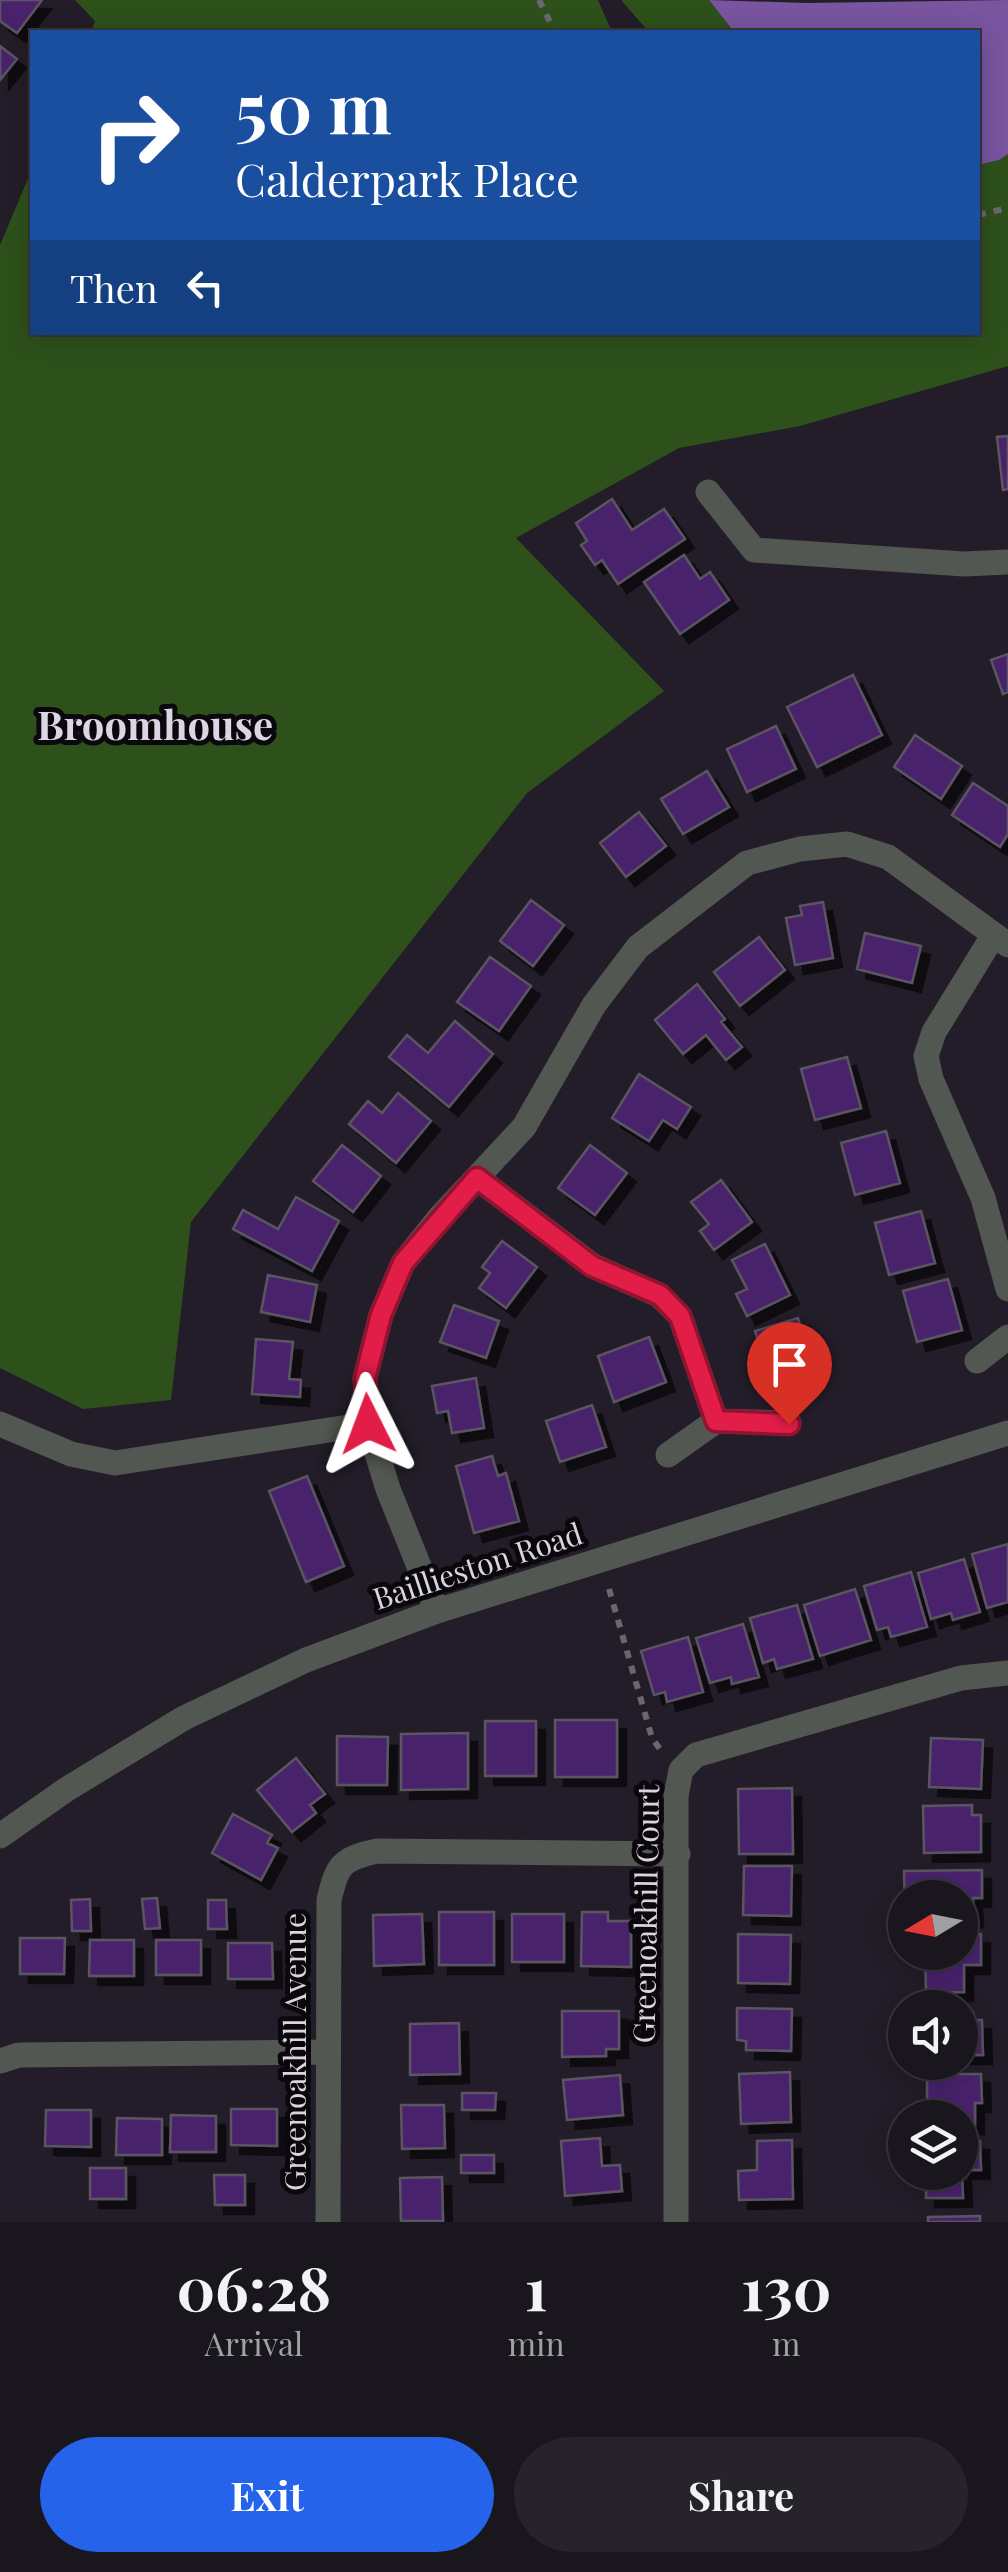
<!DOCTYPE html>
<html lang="en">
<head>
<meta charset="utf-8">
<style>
  :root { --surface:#1a161e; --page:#27232b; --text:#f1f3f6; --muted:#9f9fa4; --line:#38353c; --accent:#2563eb }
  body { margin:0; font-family:"Playfair Display",serif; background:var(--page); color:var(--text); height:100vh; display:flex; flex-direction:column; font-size:38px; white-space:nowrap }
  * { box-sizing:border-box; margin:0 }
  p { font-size:32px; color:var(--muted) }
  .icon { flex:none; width:55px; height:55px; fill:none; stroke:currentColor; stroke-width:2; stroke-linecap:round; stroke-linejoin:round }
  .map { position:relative; height:2222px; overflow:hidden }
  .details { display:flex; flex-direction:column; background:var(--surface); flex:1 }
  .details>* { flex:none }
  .guide { position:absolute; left:30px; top:30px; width:950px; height:305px; border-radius:0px; box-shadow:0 5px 25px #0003,0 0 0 2px var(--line); background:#1a4fa0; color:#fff; overflow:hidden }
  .needle { width:65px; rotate:260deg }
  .buttons { position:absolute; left:888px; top:1880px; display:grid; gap:20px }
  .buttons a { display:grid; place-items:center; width:90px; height:90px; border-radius:50%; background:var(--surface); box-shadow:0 5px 25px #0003,0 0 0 2px var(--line); font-size:50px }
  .pin { position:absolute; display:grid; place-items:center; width:85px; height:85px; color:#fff; margin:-102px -42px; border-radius:50% 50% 50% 0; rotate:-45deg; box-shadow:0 0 10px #0007 }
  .pin .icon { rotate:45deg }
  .me { position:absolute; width:110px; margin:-55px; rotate:357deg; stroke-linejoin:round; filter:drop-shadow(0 0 8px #0008) }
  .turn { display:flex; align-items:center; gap:35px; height:210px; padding:0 40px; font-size:45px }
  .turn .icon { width:130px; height:130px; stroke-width:2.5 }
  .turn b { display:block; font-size:70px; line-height:85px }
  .then { display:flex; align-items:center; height:95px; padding:0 40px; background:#0003; gap:20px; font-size:38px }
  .eta { display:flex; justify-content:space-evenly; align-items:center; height:170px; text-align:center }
  .eta b { font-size:60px; font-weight:700; line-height:70px }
  .action { display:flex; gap:20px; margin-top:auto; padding:20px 40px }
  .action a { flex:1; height:115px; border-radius:60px; background:var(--accent); color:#fff; font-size:40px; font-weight:700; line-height:115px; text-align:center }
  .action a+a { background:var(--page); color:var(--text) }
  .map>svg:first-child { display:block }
</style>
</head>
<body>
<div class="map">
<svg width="1008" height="2222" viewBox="0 0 1008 2222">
  <defs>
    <filter id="shadow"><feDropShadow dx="9" dy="9" stdDeviation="0" flood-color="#0009"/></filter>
  </defs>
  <rect width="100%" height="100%" fill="#221d28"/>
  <path fill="#2e511b" d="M 75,0 L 598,0 L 612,32 L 91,32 L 95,21 Z
    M 621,0 L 709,0 L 734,32 L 649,32 Z
    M 1008,154 L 1008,366 L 800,426 L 679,448 L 516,538 L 664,691 L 527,793 L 191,1222 L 171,1400 L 83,1409 L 0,1368 L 0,245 L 32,169 L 32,332 L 978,332 L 978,165 L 999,160 Z"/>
  <path fill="#79549f" d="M 709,0 L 807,3 L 1008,0 L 1008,154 L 999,160 L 978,165 L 981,124 L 978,109 L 978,32 L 734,32 Z"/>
  <path fill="#4a246c" stroke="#5a5461" stroke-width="2.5" filter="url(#shadow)" d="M 0,0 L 42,0 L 17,33 L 0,21 Z
    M 0,46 L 17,59 L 0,80 Z
    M 1008,436 L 1008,489 L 1003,490 L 997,437 Z
    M 612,499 L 632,530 L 664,509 L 685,539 L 618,584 L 602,560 L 595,565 L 581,545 L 587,541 L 576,523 Z
    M 684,555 L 700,579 L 710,572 L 729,600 L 680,634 L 644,582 Z
    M 1008,654 L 1008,692 L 1003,694 L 991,660 Z
    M 853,675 L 882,735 L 817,767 L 787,707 Z
    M 776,726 L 796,769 L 747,792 L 727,749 Z
    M 915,735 L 962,766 L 941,799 L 894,767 Z
    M 707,771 L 729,807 L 683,834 L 661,799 Z
    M 973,783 L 1008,806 L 1008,834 L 1000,847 L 952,815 Z
    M 639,812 L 666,846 L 626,877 L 600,843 Z
    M 531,900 L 564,925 L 533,966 L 500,941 Z
    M 823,902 L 833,958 L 795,965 L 786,918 L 802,915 L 800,906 Z
    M 865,933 L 921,946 L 912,983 L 857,969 Z
    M 759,937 L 785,970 L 740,1006 L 714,972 Z
    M 490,957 L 531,986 L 499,1031 L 457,1002 Z
    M 697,984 L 725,1019 L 721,1022 L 742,1047 L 726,1060 L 706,1035 L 683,1054 L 655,1020 Z
    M 455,1021 L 493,1054 L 449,1107 L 389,1057 L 407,1035 L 428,1053 Z
    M 847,1057 L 861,1108 L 815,1120 L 801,1069 Z
    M 639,1074 L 691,1107 L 677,1129 L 663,1120 L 649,1141 L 612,1118 Z
    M 398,1093 L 431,1121 L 396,1163 L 349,1124 L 368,1101 L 382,1113 Z
    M 886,1131 L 900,1183 L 855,1195 L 841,1143 Z
    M 342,1145 L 381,1176 L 353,1212 L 313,1181 Z
    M 590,1145 L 627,1173 L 595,1215 L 558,1188 Z
    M 721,1180 L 752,1222 L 714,1250 L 700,1231 L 709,1224 L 691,1202 Z
    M 296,1197 L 339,1221 L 312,1271 L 233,1229 L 243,1210 L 278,1229 Z
    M 921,1211 L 935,1263 L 889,1275 L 875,1223 Z
    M 502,1241 L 537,1267 L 506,1308 L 479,1288 L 490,1273 L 482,1267 Z
    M 765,1244 L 790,1295 L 747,1316 L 736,1294 L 747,1289 L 732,1260 Z
    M 268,1275 L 317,1285 L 310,1322 L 261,1312 Z
    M 948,1279 L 962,1330 L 917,1342 L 903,1291 Z
    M 454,1305 L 499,1321 L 486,1358 L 440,1342 Z
    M 798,1318 L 815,1374 L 772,1387 L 755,1331 Z
    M 649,1337 L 666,1382 L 614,1402 L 598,1356 Z
    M 256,1339 L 293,1342 L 289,1379 L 301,1380 L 300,1397 L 252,1394 Z
    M 476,1378 L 484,1428 L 452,1433 L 448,1411 L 437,1413 L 432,1386 Z
    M 592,1405 L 606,1447 L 560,1462 L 546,1421 Z
    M 492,1456 L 498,1476 L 506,1473 L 519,1521 L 474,1533 L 456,1466 Z
    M 307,1476 L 344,1566 L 306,1582 L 269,1491 Z
    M 1008,1544 L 1008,1602 L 987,1608 L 972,1554 Z
    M 964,1559 L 980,1612 L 953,1620 L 951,1613 L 931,1619 L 918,1573 Z
    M 911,1572 L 927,1627 L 891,1637 L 888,1627 L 877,1630 L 864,1586 Z
    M 855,1589 L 871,1640 L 820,1656 L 804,1605 Z
    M 797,1605 L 813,1659 L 777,1669 L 774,1659 L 763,1663 L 750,1618 Z
    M 743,1624 L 759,1677 L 732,1684 L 731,1677 L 710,1683 L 696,1638 Z
    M 688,1637 L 703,1692 L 667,1702 L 665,1692 L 654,1695 L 641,1651 Z
    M 555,1720 L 617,1720 L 617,1777 L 555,1777 Z
    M 485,1721 L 536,1721 L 536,1776 L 485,1776 Z
    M 468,1733 L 468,1789 L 401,1790 L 401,1734 Z
    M 337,1736 L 388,1737 L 387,1785 L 337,1785 Z
    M 931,1738 L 983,1740 L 981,1789 L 929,1787 Z
    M 296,1758 L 325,1794 L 310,1805 L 316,1813 L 292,1832 L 257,1790 Z
    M 792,1788 L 793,1854 L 739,1854 L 738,1789 Z
    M 972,1805 L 972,1815 L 981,1815 L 981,1852 L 924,1853 L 923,1806 Z
    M 233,1814 L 272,1835 L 267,1843 L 278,1848 L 261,1880 L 212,1853 Z
    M 744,1866 L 792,1866 L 791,1916 L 743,1915 Z
    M 982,1870 L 982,1898 L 973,1898 L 974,1918 L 960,1919 L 960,1898 L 905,1898 L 905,1914 L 904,1871 Z
    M 157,1898 L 160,1928 L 145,1929 L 142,1899 Z
    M 90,1899 L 91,1931 L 72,1931 L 71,1900 Z
    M 208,1900 L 226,1900 L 227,1929 L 208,1929 Z
    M 439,1912 L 494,1912 L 494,1965 L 439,1965 Z
    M 582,1912 L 608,1912 L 608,1921 L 631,1921 L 631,1967 L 581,1966 Z
    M 422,1914 L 424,1964 L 374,1966 L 373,1915 Z
    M 512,1914 L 564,1914 L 564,1962 L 512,1962 Z
    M 738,1934 L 791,1935 L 790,1984 L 738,1983 Z
    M 981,1934 L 981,1965 L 964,1965 L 964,1992 L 926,1993 L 925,1952 L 960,1952 L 960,1935 Z
    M 20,1938 L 65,1938 L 64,1974 L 20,1974 Z
    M 90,1940 L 134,1940 L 134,1976 L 89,1976 Z
    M 156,1940 L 201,1940 L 201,1975 L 156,1975 Z
    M 228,1943 L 272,1943 L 273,1979 L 228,1979 Z
    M 737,2008 L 792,2009 L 791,2051 L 746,2050 L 746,2041 L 737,2040 Z
    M 562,2011 L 619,2011 L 619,2049 L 606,2049 L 606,2056 L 562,2057 Z
    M 960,2012 L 973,2012 L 972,2020 L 982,2020 L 983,2055 L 960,2055 Z
    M 459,2023 L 460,2074 L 410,2075 L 410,2024 Z
    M 790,2072 L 791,2122 L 741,2124 L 739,2074 Z
    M 927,2074 L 981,2074 L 982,2103 L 975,2103 L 975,2125 L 960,2125 L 960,2118 L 927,2118 Z
    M 620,2075 L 623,2115 L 567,2120 L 563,2080 Z
    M 462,2093 L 496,2093 L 495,2110 L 462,2110 Z
    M 401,2105 L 444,2105 L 445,2148 L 402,2149 Z
    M 231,2109 L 277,2109 L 277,2146 L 231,2145 Z
    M 46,2110 L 91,2110 L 91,2147 L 45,2146 Z
    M 171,2115 L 216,2116 L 216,2152 L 170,2152 Z
    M 117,2118 L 162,2119 L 162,2155 L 116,2155 Z
    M 600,2138 L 602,2166 L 620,2165 L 622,2191 L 565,2196 L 561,2141 Z
    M 792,2140 L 793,2199 L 739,2200 L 738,2171 L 757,2170 L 757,2141 Z
    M 960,2141 L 980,2141 L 981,2170 L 962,2170 L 963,2198 L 926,2198 L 926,2172 L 960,2172 Z
    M 461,2155 L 494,2155 L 494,2173 L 461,2173 Z
    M 90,2168 L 126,2168 L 126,2199 L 90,2199 Z
    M 214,2175 L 245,2175 L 245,2205 L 215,2205 Z
    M 442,2177 L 443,2221 L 401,2221 L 400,2178 Z
    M 980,2216 L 980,2222 L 928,2222 L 928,2217 Z"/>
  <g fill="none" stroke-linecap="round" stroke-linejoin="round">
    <path stroke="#6b6670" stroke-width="6" stroke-dasharray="8 8" stroke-linecap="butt" d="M 539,0 L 555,32
      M 978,215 L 1008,208
      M 609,1589 L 652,1738 L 662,1752"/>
    <path stroke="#535751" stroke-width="25" d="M 708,492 L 754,550 L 964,564 L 1008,562
      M 993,936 L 934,1032 L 926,1056 L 931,1079 L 983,1198 L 1008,1289
      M 477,1178 L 593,1266 L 659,1295 L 680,1316 L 716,1421
      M 977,1361 L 1008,1337
      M 0,1424 L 71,1454 L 115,1463 L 368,1424
      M 668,1455 L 716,1421 L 789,1423
      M 437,1611 L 388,1489 L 368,1424 L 365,1378 L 381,1315 L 403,1263 L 440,1217 L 524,1127 L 594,1005 L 638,947 L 747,863 L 800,849 L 847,844 L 888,857 L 1008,945
      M 0,1836 L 67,1789 L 184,1718 L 306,1660 L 437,1611 L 1008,1433
      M 0,2061 L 19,2055 L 326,2052
      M 328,2222 L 329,1900 C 337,1865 341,1859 377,1851 L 678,1854
      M 676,2222 L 676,1796 L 681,1770 L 696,1755 L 961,1678 L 1008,1673"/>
  </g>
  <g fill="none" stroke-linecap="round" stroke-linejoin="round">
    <g stroke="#92132f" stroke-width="25">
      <path id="route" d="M 368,1424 L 365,1378 L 381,1315 L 403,1263 L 477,1178 L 592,1266 L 660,1295 L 680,1316 L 716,1421 L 789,1424"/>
    </g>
    <use href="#route" stroke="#e11d48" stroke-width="18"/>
  </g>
  <g text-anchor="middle" stroke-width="10" stroke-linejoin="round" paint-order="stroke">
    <g font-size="30" fill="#d8d5dc" stroke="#0a080d">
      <text transform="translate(478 1567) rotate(-18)" y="10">Baillieston Road</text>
      <text transform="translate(647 1914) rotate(-89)" y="10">Greenoakhill Court</text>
      <text transform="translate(296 2052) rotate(-90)" y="10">Greenoakhill Avenue</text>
    </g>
    <g font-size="40" font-weight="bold" fill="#dbd5e4" stroke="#0a080d">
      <text x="155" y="740">Broomhouse</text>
    </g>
  </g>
</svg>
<div class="buttons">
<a><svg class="needle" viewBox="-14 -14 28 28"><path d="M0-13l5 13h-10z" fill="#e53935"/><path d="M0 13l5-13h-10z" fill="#9f9fa4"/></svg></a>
<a><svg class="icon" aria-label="sound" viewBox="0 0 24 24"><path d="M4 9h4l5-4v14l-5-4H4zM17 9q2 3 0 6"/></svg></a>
<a><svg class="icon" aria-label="layers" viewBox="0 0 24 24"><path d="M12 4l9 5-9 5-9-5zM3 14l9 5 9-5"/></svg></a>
</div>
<div class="pin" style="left:789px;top:1424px;background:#d93025"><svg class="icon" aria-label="arrive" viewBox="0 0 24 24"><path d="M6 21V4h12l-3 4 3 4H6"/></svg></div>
<svg class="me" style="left:368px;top:1424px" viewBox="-20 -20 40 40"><path d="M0-17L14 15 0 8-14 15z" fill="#e11d48" stroke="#fff" stroke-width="4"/></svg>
<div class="guide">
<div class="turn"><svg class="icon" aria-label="right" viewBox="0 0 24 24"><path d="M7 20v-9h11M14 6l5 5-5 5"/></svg><div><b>50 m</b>Calderpark Place</div></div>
<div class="then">Then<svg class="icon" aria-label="left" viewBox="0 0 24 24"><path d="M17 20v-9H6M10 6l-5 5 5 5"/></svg></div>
</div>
</div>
<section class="details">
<div class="eta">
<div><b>06:28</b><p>Arrival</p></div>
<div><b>1</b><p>min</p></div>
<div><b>130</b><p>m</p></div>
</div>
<div class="action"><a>Exit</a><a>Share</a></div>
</section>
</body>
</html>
